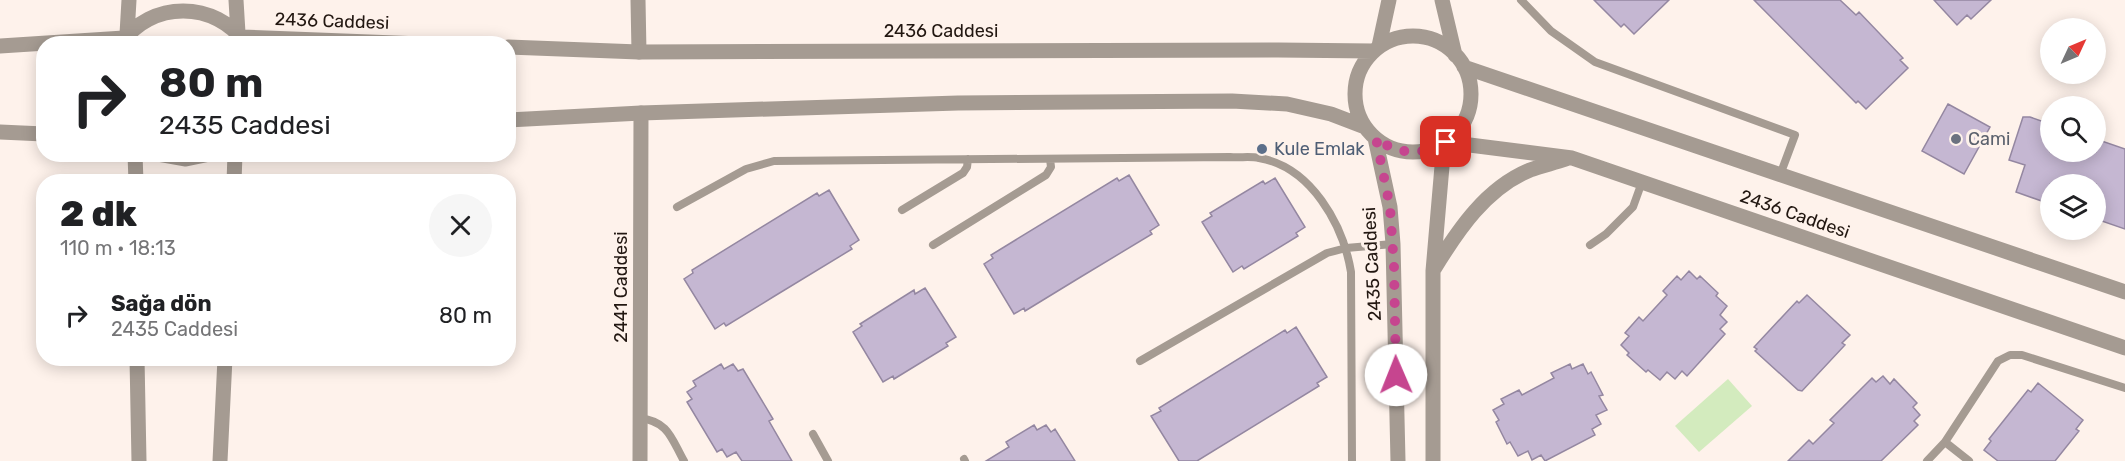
<!DOCTYPE html>
<html lang="tr">
<head>
<meta charset="utf-8">
<style>
  :root { --surface:#fff; --page:#f6f6f6; --text:#202124; --muted:#757577 }
  body { margin:0; font-family:Rubik,sans-serif; background:var(--page); color:var(--text); height:100vh; display:flex; flex-direction:column; font-size:22px; white-space:nowrap }
  * { box-sizing:border-box; margin:0 }
  p { font-size:20px; color:var(--muted) }
  .icon { flex:none; width:33px; height:33px; fill:none; stroke:currentColor; stroke-width:2; stroke-linecap:round; stroke-linejoin:round }
  .map { position:relative; flex:1; overflow:hidden }
  .details { position:absolute; left:36px; top:174px; width:480px; height:192px; display:flex; flex-direction:column; background:var(--surface); border-radius:24px; box-shadow:0 3px 15px #0003 }
  .details>* { flex:none }
  .guide { position:absolute; left:36px; top:36px; width:480px; height:126px; border-radius:24px; box-shadow:0 3px 15px #0003; background:#fff; color:var(--text); overflow:hidden }
  .needle { width:39px; rotate:46deg }
  .controls { position:absolute; left:2040px; top:18px; display:grid; gap:12px }
  .controls a { display:grid; place-items:center; width:66px; height:66px; border-radius:50%; background:var(--surface); box-shadow:0 3px 15px #0003; font-size:30px }
  .pin { position:absolute; display:grid; place-items:center; width:51px; height:51px; color:#fff; margin:-26px; border-radius:12px; box-shadow:0 3px 9px #0006 }
  .me { position:absolute; width:66px; margin:-33px; rotate:359deg; stroke-linejoin:round; filter:drop-shadow(0 0 4px #0008) }
  .turn { display:flex; align-items:center; gap:21px; height:126px; padding:0 24px; font-size:27px }
  .turn .icon { width:78px; height:78px; stroke-width:2.5 }
  .turn b { display:block; font-size:42px; line-height:51px }
  .round { display:grid; place-items:center; flex:none; width:63px; height:63px; border-radius:32px; background:var(--page) }
  .overview { display:flex; align-items:center; justify-content:space-between; height:102px; padding:0 24px }
  h1 { font-size:36px; font-weight:800; line-height:45px }
  ul { padding:0; list-style:none }
  li { display:flex; align-items:center; gap:18px; height:78px; padding:0 24px }
  li div { flex:1 }
  li b { display:block; font-size:22px }
  li em { font-style:normal }
  .map>svg:first-child { display:block }
</style>
</head>
<body>
<div class="map">
<svg width="2125" height="461" viewBox="0 0 2125 461">
  <rect width="100%" height="100%" fill="#fef2eb"/>
  <path fill="#d3ebbe" d="M 1728,379 L 1752,406 L 1699,452 L 1675,426 Z"/>
  <path fill="#c5b7d2" stroke="#9487a1" stroke-width="1.5" d="M 1594,0 L 1669,0 L 1634,34 L 1624,24 L 1621,27 Z
    M 1754,0 L 1840,0 L 1856,15 L 1859,12 L 1903,58 L 1900,60 L 1908,68 L 1866,109 L 1858,101 L 1856,103 Z
    M 1934,0 L 1991,0 L 1971,19 L 1967,15 L 1957,25 Z
    M 1948,104 L 1990,127 L 1964,174 L 1922,151 Z
    M 2023,117 L 2030,117 L 2050,124 L 2050,152 L 2096,152 L 2096,139 L 2125,149 L 2125,229 L 2096,219 L 2096,184 L 2050,184 L 2050,204 L 2016,192 L 2025,165 L 2009,160 Z
    M 1129,175 L 1159,225 L 1150,231 L 1152,234 L 1079,278 L 1025,311 L 1024,308 L 1014,314 L 984,264 L 993,258 L 991,255 L 1117,178 L 1119,181 Z
    M 1275,178 L 1305,227 L 1296,233 L 1298,236 L 1244,269 L 1242,266 L 1233,272 L 1202,222 L 1212,216 L 1210,213 L 1263,181 L 1265,184 Z
    M 829,190 L 859,240 L 850,246 L 852,249 L 773,297 L 726,326 L 724,323 L 715,329 L 684,279 L 693,273 L 692,270 L 817,193 L 819,196 Z
    M 1689,271 L 1697,279 L 1700,276 L 1718,293 L 1716,296 L 1727,306 L 1720,315 L 1727,322 L 1720,329 L 1725,334 L 1687,376 L 1682,371 L 1675,379 L 1667,372 L 1660,380 L 1648,370 L 1646,372 L 1627,355 L 1629,353 L 1621,345 L 1629,336 L 1625,333 L 1639,317 L 1643,321 L 1667,295 L 1663,291 L 1677,276 L 1681,280 Z
    M 925,288 L 956,337 L 946,343 L 948,346 L 894,379 L 893,376 L 883,382 L 853,332 L 862,326 L 860,324 L 914,290 L 915,294 Z
    M 1807,295 L 1850,335 L 1842,343 L 1845,345 L 1802,391 L 1798,390 L 1755,351 L 1757,349 L 1754,347 L 1797,301 L 1799,303 Z
    M 1296,327 L 1327,377 L 1317,383 L 1319,386 L 1197,461 L 1179,461 L 1151,416 L 1161,411 L 1159,408 L 1285,330 L 1287,333 Z
    M 721,364 L 724,369 L 733,364 L 738,371 L 743,369 L 773,419 L 769,421 L 792,461 L 742,461 L 736,452 L 727,457 L 722,449 L 717,452 L 687,402 L 692,399 L 687,392 L 696,386 L 693,381 Z
    M 1570,364 L 1572,369 L 1583,364 L 1588,374 L 1591,372 L 1603,395 L 1599,396 L 1607,410 L 1596,415 L 1601,424 L 1592,429 L 1595,435 L 1545,461 L 1541,455 L 1532,460 L 1528,451 L 1518,456 L 1510,442 L 1507,444 L 1496,422 L 1499,420 L 1493,410 L 1504,404 L 1501,399 L 1519,390 L 1522,395 L 1554,378 L 1551,373 Z
    M 1883,376 L 1890,384 L 1894,379 L 1917,403 L 1913,407 L 1920,415 L 1914,421 L 1918,425 L 1881,461 L 1788,461 L 1809,440 L 1813,444 L 1834,423 L 1830,420 L 1872,378 L 1876,382 Z
    M 2038,383 L 2083,420 L 2076,429 L 2079,431 L 2055,461 L 1998,461 L 1984,450 L 1991,441 L 1989,439 L 2028,390 L 2031,392 Z
    M 1034,425 L 1037,430 L 1046,425 L 1051,432 L 1055,429 L 1075,461 L 986,461 L 1009,447 L 1006,442 Z"/>
  <g fill="none" stroke-linecap="round" stroke-linejoin="round">
    <path stroke="#a59b92" stroke-width="8" d="M 1521,0 L 1551,31 L 1595,62 L 1795,135 L 1780,175
      M 677,207 L 746,169 L 774,161 L 1230,157 C 1240,158 1250,156 1259,158 C 1311,167 1343,224 1351,272 L 1352,461
      M 902,210 L 963,173 L 967,167 L 968,159
      M 933,245 L 1046,175 L 1051,167 L 1050,159
      M 1590,245 L 1606,234 L 1633,207 L 1642,182
      M 1140,361 L 1327,253 L 1346,248 L 1393,244
      M 640,418 C 669,422 671,438 684,461
      M 813,434 L 828,461
      M 1945,442 L 1969,461
      M 964,459 L 965,461
      M 1927,461 L 1945,442 L 1998,361 L 2010,355 L 2022,355 L 2125,388"/>
    <path stroke="#a59b92" stroke-width="15" d="M 638,0 L 639,52
      M 640,461 L 641,113"/>
    <path stroke="#a59b92" stroke-width="15" d="M 236,0 L 238,33
      M 1442,0 L 1455,55
      M 127,34 L 129,0
      M1355 94a58 58 0 1 1 116 0a58 58 0 1 1-116 0Z
      M 241,37 L 421,44
      M 121,44 C 150,0 216,0 246,44
      M 0,46 L 124,38
      M 1379,46 L 1389,0
      M 508,47 L 639,52 L 1278,50 L 1373,51
      M 1464,67 L 2125,292
      M 508,120 L 641,113 L 958,103 L 1232,101 L 1287,104 L 1331,114 L 1365,127
      M 0,132 L 44,134
      M 1375,138 L 1390,207 L 1393,244 L 1398,461
      M 1446,142 L 1572,158 L 2125,348
      M 135,154 L 136,182
      M 158,154 L 186,159 L 210,154
      M 234,182 L 235,154
      M 1434,269 C 1458,230 1486,188 1530,170 C 1541,166 1554,163 1566,159
      M 137,358 L 139,461
      M 220,461 L 225,358
      M 1433,461 L 1433,271 L 1444,143"/>
  </g>
  <g fill="none" stroke-linecap="round" stroke-linejoin="round">
    <path stroke="#c6458f" stroke-width="10" stroke-dasharray="0 18" d="M 1396,375 L 1394,267 L 1390,207 L 1376,138 C 1397,155 1423,156 1446,142"/>
  </g>
  <circle fill="#6b7280" stroke="#fef2eb" stroke-width="2" cx="1956" cy="139" r="6"/>
  <circle fill="#5c6f8a" stroke="#fef2eb" stroke-width="2" cx="1262" cy="149" r="6"/>
  <g text-anchor="middle" stroke-width="6" stroke-linejoin="round" paint-order="stroke">
    <g font-size="18" fill="#221711" stroke="#fef2eb">
      <text transform="translate(332 21) rotate(2)" y="6">2436 Caddesi</text>
      <text x="941" y="37">2436 Caddesi</text>
      <text transform="translate(1795 214) rotate(19)" y="6">2436 Caddesi</text>
      <text transform="translate(1372 264) rotate(-93)" y="6">2435 Caddesi</text>
      <text transform="translate(621 287) rotate(-90)" y="6">2441 Caddesi</text>
    </g>
    <g font-size="18" fill="#5b616d" stroke="#fef2eb" text-anchor="start">
      <text x="1968" y="145">Cami</text>
    </g>
    <g font-size="18" fill="#4e5e75" stroke="#fef2eb" text-anchor="start">
      <text x="1274" y="155">Kule Emlak</text>
    </g>
  </g>
</svg>
<div class="controls">
<a><svg class="needle" viewBox="-14 -14 28 28"><path d="M0-13l5 13h-10z" fill="#e53935"/><path d="M0 13l5-13h-10z" fill="#757577"/></svg></a>
<a><svg class="icon" aria-label="search" viewBox="0 0 24 24"><circle cx="10" cy="10" r="6"/><path d="M15 15l6 6"/></svg></a>
<a><svg class="icon" aria-label="layers" viewBox="0 0 24 24"><path d="M12 4l9 5-9 5-9-5zM3 14l9 5 9-5"/></svg></a>
</div>
<div class="pin" style="left:1446px;top:142px;background:#d93025"><svg class="icon" aria-label="arrive" viewBox="0 0 24 24"><path d="M6 21V4h12l-3 4 3 4H6"/></svg></div>
<svg class="me" style="left:1396px;top:375px" viewBox="-20 -20 40 40"><circle r="19" fill="#fff"/><path d="M0-13L10 11 0 6-10 11z" fill="#c6458f"/></svg>
<div class="guide">
<div class="turn"><svg class="icon" aria-label="right" viewBox="0 0 24 24"><path d="M7 20v-9h11M14 6l5 5-5 5"/></svg><div><b>80 m</b>2435 Caddesi</div></div>
</div>
<section class="details">
<div class="overview"><div><h1>2 dk</h1><p>110 m · 18:13</p></div><a class="round"><svg class="icon" aria-label="close" viewBox="0 0 24 24"><path d="M6 6l12 12M18 6L6 18"/></svg></a></div>
<ul>
<li><svg class="icon" aria-label="right" viewBox="0 0 24 24"><path d="M7 20v-9h11M14 6l5 5-5 5"/></svg><div><b>Sağa dön</b><p>2435 Caddesi</p></div><em>80 m</em></li>
</ul>
</section>
</div>
</body>
</html>
